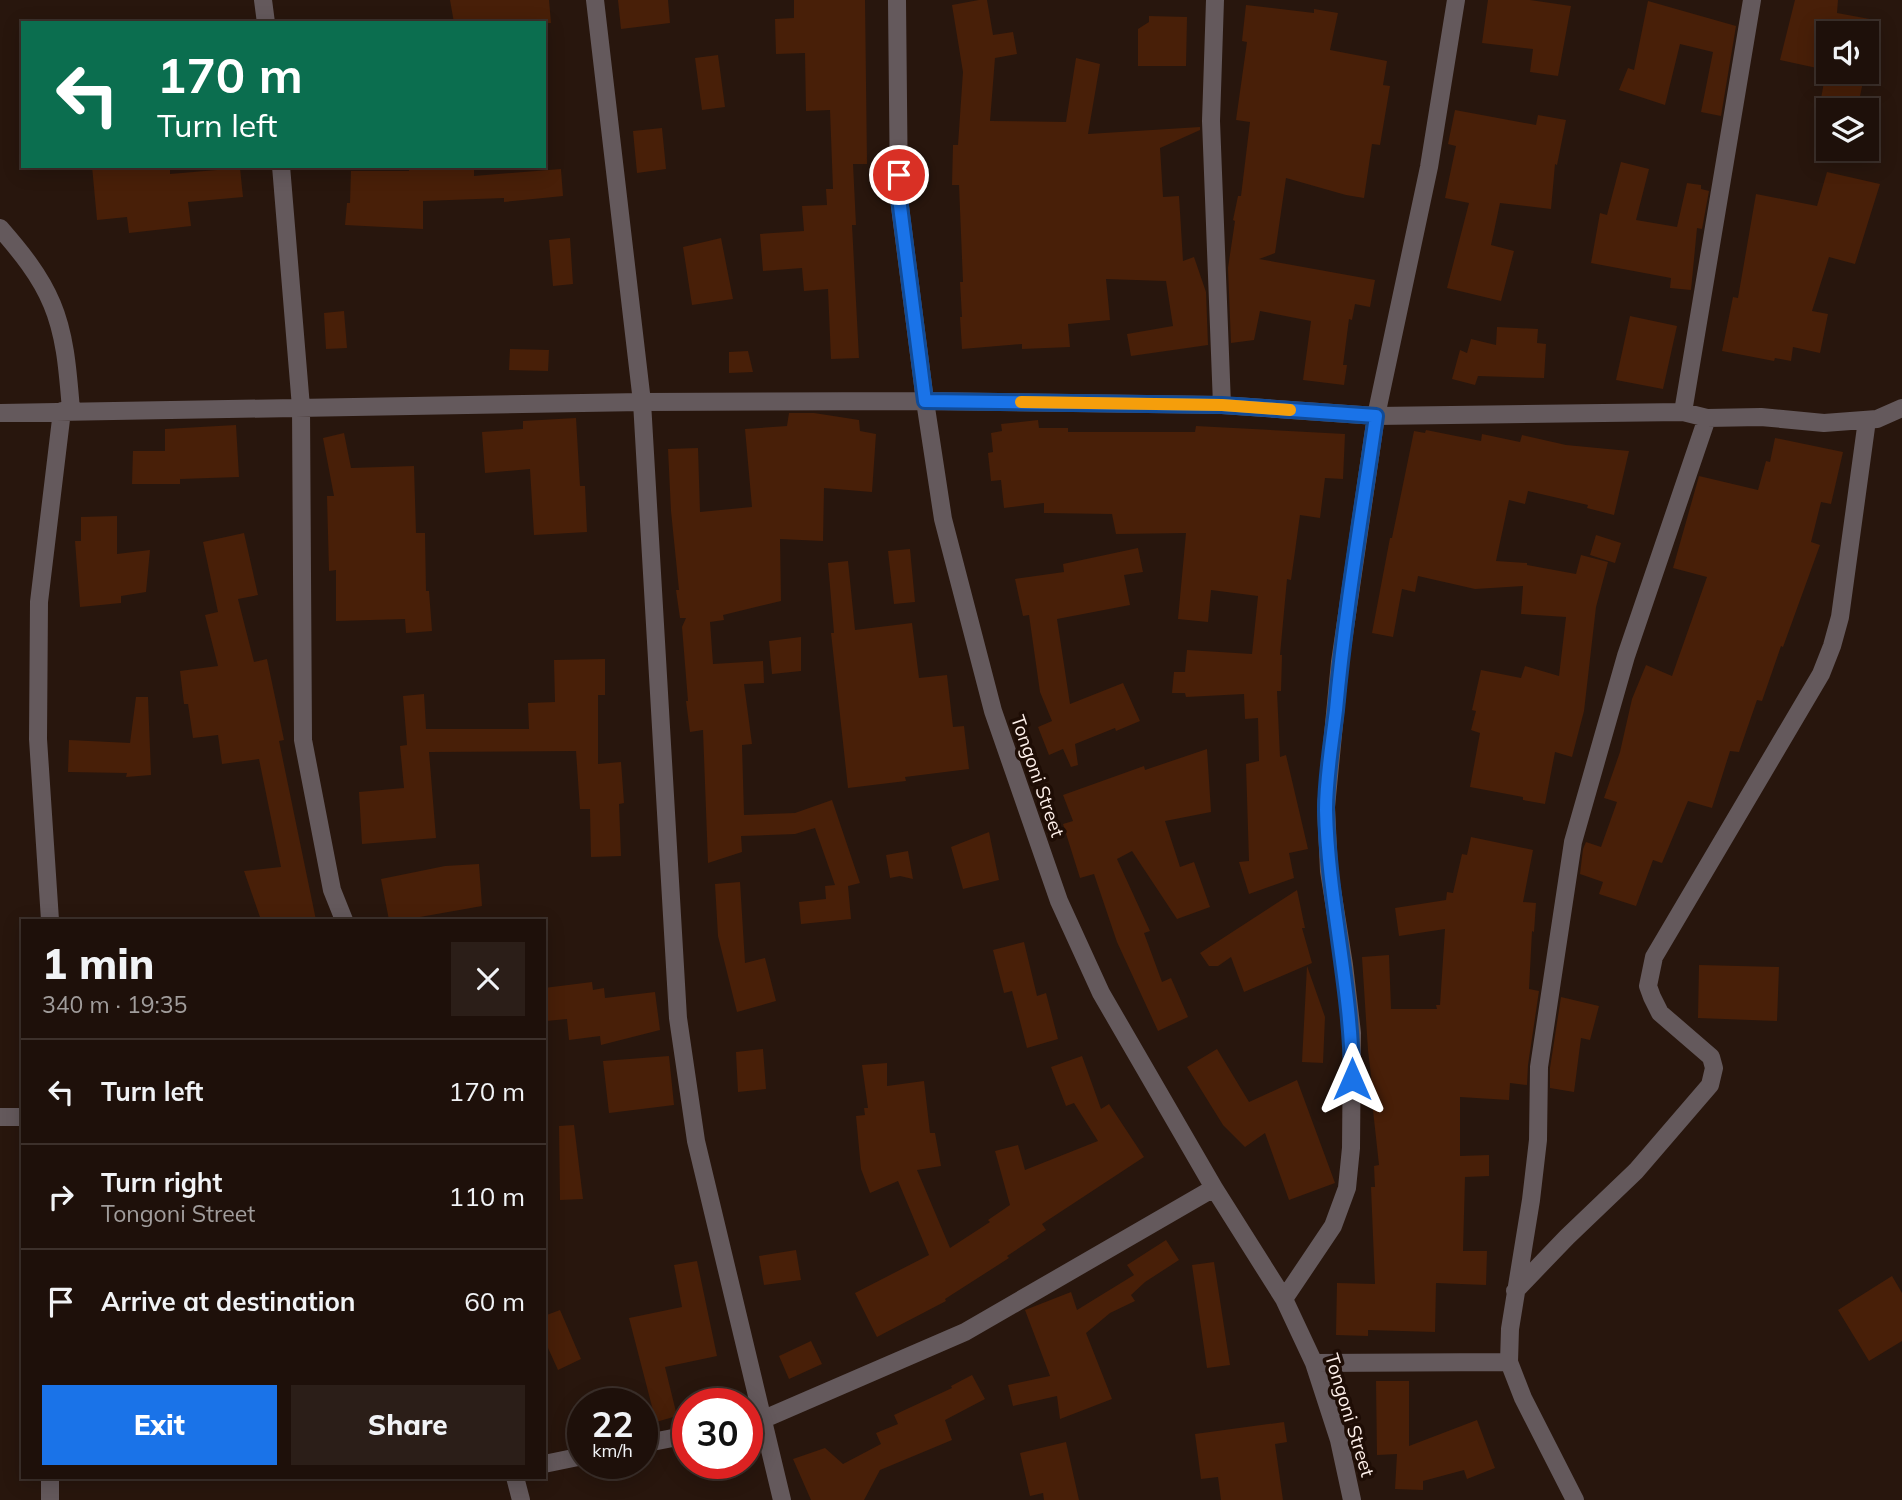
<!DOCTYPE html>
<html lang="en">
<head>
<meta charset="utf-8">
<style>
  :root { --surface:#1e100a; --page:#2b1e18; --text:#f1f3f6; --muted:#a19d9c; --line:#3c302b; --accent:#1a73e8 }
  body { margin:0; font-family:Mulish,sans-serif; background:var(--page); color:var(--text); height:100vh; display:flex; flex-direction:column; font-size:26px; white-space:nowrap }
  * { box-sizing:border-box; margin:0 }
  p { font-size:23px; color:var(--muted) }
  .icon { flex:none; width:38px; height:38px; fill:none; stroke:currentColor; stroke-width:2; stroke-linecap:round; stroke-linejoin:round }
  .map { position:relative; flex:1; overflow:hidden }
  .details { position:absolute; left:21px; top:919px; width:525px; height:560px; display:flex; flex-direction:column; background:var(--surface); border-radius:0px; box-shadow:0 4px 18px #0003,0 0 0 2px var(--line) }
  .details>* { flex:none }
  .top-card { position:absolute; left:21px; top:21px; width:525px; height:147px; border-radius:0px; box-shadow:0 4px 18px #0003,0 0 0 2px var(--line); background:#0b6e4f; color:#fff; overflow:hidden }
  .buttons { position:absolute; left:1816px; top:21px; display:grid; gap:14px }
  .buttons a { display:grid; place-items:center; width:63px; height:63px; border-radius:0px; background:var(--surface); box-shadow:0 4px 18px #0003,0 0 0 2px var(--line); font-size:35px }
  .speed { position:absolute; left:567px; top:1388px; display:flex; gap:14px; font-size:35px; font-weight:700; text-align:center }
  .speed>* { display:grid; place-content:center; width:91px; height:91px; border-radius:50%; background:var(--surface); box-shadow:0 4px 18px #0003,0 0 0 2px var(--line); line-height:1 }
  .speed small { font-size:18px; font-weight:400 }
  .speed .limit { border:10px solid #d22; background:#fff; color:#111 }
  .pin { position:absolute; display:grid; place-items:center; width:60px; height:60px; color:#fff; margin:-30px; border:4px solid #fff; border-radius:50%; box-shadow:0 2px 7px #0007 }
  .me { position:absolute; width:77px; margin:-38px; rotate:0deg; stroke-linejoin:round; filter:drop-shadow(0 0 5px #0008) }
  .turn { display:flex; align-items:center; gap:24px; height:147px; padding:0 21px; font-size:32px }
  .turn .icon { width:91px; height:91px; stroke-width:2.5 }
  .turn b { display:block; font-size:49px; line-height:60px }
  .round { display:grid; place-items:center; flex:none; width:74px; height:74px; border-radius:0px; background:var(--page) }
  .head { display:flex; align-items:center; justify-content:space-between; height:119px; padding:0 21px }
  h1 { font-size:42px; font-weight:800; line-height:52px }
  .cta { display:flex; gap:14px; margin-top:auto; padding:14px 21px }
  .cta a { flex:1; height:80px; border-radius:0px; background:var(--accent); color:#fff; font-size:28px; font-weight:800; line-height:80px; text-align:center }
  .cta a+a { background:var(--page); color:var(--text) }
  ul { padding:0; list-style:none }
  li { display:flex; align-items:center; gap:21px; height:105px; padding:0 21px; border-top:2px solid var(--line) }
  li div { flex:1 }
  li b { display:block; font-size:26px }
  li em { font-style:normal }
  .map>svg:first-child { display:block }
</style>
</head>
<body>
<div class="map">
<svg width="1902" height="1500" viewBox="0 0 1902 1500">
  <rect width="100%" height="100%" fill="#28160d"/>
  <path fill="#481f08" d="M 450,0 L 549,0 L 551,23 L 454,23 Z
    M 618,0 L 668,0 L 670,23 L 621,29 Z
    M 794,0 L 865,0 L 867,164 L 853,164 L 856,225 L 852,225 L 859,358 L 831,359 L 828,289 L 804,291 L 802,268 L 763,271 L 760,234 L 804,231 L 802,206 L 827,205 L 826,189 L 833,189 L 830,110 L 806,111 L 805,53 L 776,54 L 775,19 L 794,18 Z
    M 979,0 L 987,0 L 993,35 L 1013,32 L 1017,54 L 995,58 L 990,121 L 1066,122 L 1076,58 L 1100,64 L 1088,134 L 1200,127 L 1200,130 L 1160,148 L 1163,197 L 1179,196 L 1183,261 L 1194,257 L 1206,292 L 1208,345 L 1131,356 L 1127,334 L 1173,326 L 1166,281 L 1106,279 L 1110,320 L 1068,324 L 1070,347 L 1022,349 L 1022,344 L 962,349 L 960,317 L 962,317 L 960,282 L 963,282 L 959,185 L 952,185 L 953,145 L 958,145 L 963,72 L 952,5 Z
    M 1488,0 L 1530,0 L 1571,6 L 1558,76 L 1530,72 L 1533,49 L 1482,43 Z
    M 1795,0 L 1838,0 L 1837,13 L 1875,20 L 1867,58 L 1867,33 L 1829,33 L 1829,72 L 1865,72 L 1858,106 L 1821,99 L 1826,70 L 1780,60 Z
    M 1648,1 L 1736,26 L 1721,116 L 1701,112 L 1713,52 L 1680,44 L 1665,105 L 1619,90 L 1628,68 L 1634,70 Z
    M 1246,5 L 1314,13 L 1314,9 L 1338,13 L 1330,50 L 1387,61 L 1383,85 L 1390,86 L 1380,145 L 1372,144 L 1364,198 L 1346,195 L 1286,178 L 1275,253 L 1259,259 L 1375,280 L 1370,307 L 1355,304 L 1352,320 L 1349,319 L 1343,365 L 1347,365 L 1344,385 L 1303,380 L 1311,321 L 1260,311 L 1254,340 L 1231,343 L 1228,268 L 1235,221 L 1233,220 L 1238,196 L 1241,196 L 1250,122 L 1236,120 L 1247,42 L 1242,41 Z
    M 1149,16 L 1187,17 L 1186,66 L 1138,66 L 1138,29 L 1149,22 Z
    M 718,55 L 725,107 L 702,110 L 695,58 Z
    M 1455,110 L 1536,125 L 1538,115 L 1566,120 L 1557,165 L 1555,164 L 1551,209 L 1500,203 L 1491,245 L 1514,251 L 1501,301 L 1447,288 L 1469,203 L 1445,198 L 1456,146 L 1448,144 Z
    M 662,128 L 666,169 L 637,173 L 633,131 Z
    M 1621,162 L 1649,169 L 1636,220 L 1677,227 L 1687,183 L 1701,185 L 1701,189 L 1709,191 L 1702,229 L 1697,228 L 1691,290 L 1670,288 L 1671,278 L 1591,263 L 1600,213 L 1607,215 Z
    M 92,166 L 170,166 L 170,174 L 240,168 L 243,197 L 188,202 L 191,226 L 129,233 L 127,217 L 97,220 Z
    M 409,166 L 474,166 L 474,176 L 561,169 L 563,196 L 504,202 L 504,198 L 423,201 L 423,229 L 345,225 L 347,203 L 350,203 L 351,171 L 409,171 Z
    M 1827,172 L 1880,184 L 1855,264 L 1829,257 L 1812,311 L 1828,314 L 1820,353 L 1793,347 L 1791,361 L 1775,358 L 1774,361 L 1722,351 L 1733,297 L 1738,298 L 1756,194 L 1817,206 Z
    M 570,238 L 573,284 L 553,286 L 549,240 Z
    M 721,238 L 733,299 L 692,305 L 683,247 Z
    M 344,311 L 347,348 L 326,349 L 324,313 Z
    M 1630,316 L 1677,326 L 1663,389 L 1616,380 Z
    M 1497,327 L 1538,329 L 1537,343 L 1546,344 L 1544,378 L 1478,376 L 1475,385 L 1452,379 L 1460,350 L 1467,353 L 1471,339 L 1496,345 Z
    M 510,349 L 549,350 L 548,371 L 509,370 Z
    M 748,351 L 753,372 L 729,373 L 729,352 Z
    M 789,413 L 814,413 L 859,420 L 860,431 L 876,434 L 872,492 L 824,488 L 823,541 L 780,539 L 781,601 L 723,615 L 724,620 L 710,622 L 713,664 L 763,661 L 764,683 L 744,684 L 752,744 L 742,745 L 744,815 L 795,813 L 832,800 L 860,883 L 848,886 L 851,919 L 801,924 L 799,902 L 826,899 L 825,886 L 835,885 L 815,828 L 795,834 L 741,836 L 742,852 L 708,863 L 703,730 L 690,732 L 686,701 L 688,701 L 682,627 L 686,618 L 680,618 L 676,590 L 679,590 L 671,511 L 668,449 L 698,448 L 700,512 L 752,507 L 745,429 L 787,426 Z
    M 576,418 L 580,486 L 585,486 L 587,532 L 534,535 L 530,469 L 485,473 L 482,432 L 523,429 L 523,421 Z
    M 1038,420 L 1039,428 L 1068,428 L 1068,432 L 1195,432 L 1196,426 L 1345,434 L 1343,479 L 1325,478 L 1320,518 L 1300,515 L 1291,580 L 1287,579 L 1280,655 L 1282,655 L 1281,691 L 1277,691 L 1280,757 L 1286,755 L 1308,849 L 1289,853 L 1294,878 L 1249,894 L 1239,862 L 1249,861 L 1246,764 L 1259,761 L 1258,718 L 1245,719 L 1244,694 L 1186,697 L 1185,693 L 1172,693 L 1174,672 L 1185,672 L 1187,650 L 1252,654 L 1258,596 L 1211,590 L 1208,622 L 1178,619 L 1186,533 L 1116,534 L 1112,514 L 1044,513 L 1044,503 L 1004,508 L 1001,480 L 991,481 L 988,453 L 993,452 L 991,433 L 1002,431 L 1001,424 Z
    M 236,425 L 239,477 L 180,479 L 180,484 L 132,484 L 133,451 L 165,451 L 165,429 Z
    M 1426,430 L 1481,441 L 1482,434 L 1520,442 L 1522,435 L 1566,445 L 1629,451 L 1614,515 L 1587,508 L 1588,505 L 1528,491 L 1525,504 L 1509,500 L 1496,561 L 1527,563 L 1527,565 L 1576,574 L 1581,555 L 1608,562 L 1596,607 L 1584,711 L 1572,757 L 1555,752 L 1545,804 L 1523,800 L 1523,797 L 1470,787 L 1480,733 L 1471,730 L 1476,711 L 1472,710 L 1481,670 L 1521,678 L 1525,666 L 1559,676 L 1566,617 L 1521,614 L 1523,586 L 1475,589 L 1418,576 L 1415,592 L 1402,589 L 1393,637 L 1372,633 L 1390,538 L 1392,538 L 1414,431 L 1425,433 Z
    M 344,433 L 351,468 L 414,466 L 416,533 L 425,533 L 426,591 L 429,591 L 432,631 L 406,633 L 405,619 L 336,621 L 336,570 L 329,571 L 327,496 L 334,496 L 323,438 Z
    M 1775,438 L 1843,452 L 1831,504 L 1821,502 L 1811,542 L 1820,545 L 1783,647 L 1781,646 L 1762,701 L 1757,700 L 1739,752 L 1730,751 L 1712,808 L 1688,801 L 1662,863 L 1653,860 L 1636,906 L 1599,894 L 1603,882 L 1580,874 L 1583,849 L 1586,842 L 1601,847 L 1617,802 L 1604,798 L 1620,752 L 1632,699 L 1646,665 L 1672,676 L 1707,577 L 1673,568 L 1699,476 L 1758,490 L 1766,461 L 1770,462 Z
    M 117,516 L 117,554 L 150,550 L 146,592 L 121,596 L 121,603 L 80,607 L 75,541 L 81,541 L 81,517 Z
    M 244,533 L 258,595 L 238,599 L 254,662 L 267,659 L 284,740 L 279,741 L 316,920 L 261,920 L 244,871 L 281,867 L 259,759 L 222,764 L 218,735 L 193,738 L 188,704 L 184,704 L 180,671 L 218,666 L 205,615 L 218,612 L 203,542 Z
    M 1596,535 L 1621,543 L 1615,563 L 1590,555 Z
    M 1138,548 L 1143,572 L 1124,575 L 1130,605 L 1057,619 L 1070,704 L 1123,683 L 1140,721 L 1116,731 L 1115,728 L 1075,744 L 1078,765 L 1071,767 L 1063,749 L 1049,755 L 1038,727 L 1052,721 L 1040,692 L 1029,615 L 1023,616 L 1015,579 L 1064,572 L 1063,564 Z
    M 910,549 L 915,602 L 894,604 L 888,551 Z
    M 848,561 L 855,630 L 912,623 L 919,678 L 947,675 L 953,727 L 964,726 L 969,769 L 905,777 L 906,781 L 848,788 L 831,633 L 834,633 L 828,563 Z
    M 801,637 L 801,671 L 772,674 L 769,641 Z
    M 605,659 L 605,695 L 598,695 L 598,764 L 621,762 L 624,803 L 619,804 L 621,856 L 591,857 L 590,809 L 580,809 L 576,751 L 429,752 L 436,838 L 362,844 L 359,792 L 404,788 L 400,746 L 407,745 L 403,696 L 424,694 L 426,729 L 529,729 L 528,703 L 555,702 L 554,660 Z
    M 136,697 L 148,697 L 151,775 L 126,777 L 127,773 L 68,772 L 69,740 L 130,743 Z
    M 1207,749 L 1211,812 L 1165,821 L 1180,867 L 1194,862 L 1210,907 L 1177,919 L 1132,851 L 1117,859 L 1150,931 L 1144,933 L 1162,982 L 1171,978 L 1188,1017 L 1158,1031 L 1117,942 L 1094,874 L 1080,878 L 1063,824 L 1073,821 L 1063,795 L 1144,766 L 1145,770 Z
    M 989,832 L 999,880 L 963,889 L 951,847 Z
    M 1471,837 L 1533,850 L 1523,902 L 1536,903 L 1534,932 L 1532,931 L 1529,989 L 1539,991 L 1528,1065 L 1527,1085 L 1510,1083 L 1509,1100 L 1460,1097 L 1460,1156 L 1489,1155 L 1489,1176 L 1465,1177 L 1463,1251 L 1487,1251 L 1486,1285 L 1436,1283 L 1435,1332 L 1368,1330 L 1368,1336 L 1336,1335 L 1337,1283 L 1375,1284 L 1371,1187 L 1375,1187 L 1374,1166 L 1379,1165 L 1373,1110 L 1375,1110 L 1368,1050 L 1362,957 L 1389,955 L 1391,1009 L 1437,1009 L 1436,1005 L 1440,1005 L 1445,929 L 1399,936 L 1395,908 L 1446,900 L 1447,892 L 1453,893 L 1462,854 L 1467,855 Z
    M 908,851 L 913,879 L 900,876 L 890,878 L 886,855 Z
    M 479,864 L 482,906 L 403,920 L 389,920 L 381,879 L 445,866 Z
    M 740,882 L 745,963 L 765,958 L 776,1001 L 737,1012 L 718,936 L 715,884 Z
    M 1297,890 L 1305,928 L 1302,928 L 1312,963 L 1244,992 L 1231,957 L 1218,966 L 1209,966 L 1200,953 Z
    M 1024,942 L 1037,996 L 1046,993 L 1058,1039 L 1027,1048 L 1012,991 L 1004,993 L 993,950 Z
    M 1699,965 L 1779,967 L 1777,1021 L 1698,1018 Z
    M 1307,966 L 1325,1017 L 1323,1063 L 1302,1062 Z
    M 592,982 L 593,990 L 604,988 L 605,998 L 655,992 L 660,1030 L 601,1045 L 600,1036 L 569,1040 L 567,1019 L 546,1021 L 544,988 Z
    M 1561,997 L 1599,1006 L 1590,1040 L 1581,1038 L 1574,1092 L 1550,1088 L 1550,1068 Z
    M 763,1049 L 766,1089 L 738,1092 L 736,1052 Z
    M 1217,1049 L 1249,1102 L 1297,1080 L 1335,1183 L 1289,1200 L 1265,1133 L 1245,1147 L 1223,1125 L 1187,1067 Z
    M 669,1056 L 674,1105 L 609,1113 L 603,1061 Z
    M 1082,1056 L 1101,1109 L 1109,1104 L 1144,1157 L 1042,1224 L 1046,1230 L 1007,1256 L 1009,1258 L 945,1299 L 946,1301 L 877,1337 L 855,1293 L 929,1255 L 898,1181 L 870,1193 L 861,1169 L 856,1116 L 865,1115 L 864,1108 L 868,1108 L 862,1065 L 887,1063 L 887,1086 L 924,1081 L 930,1133 L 935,1133 L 941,1166 L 917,1170 L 950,1248 L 990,1222 L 988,1220 L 1010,1205 L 995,1151 L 1018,1145 L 1025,1170 L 1098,1141 L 1074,1103 L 1066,1106 L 1051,1067 Z
    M 574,1125 L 583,1199 L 560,1200 L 559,1126 Z
    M 1166,1240 L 1179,1260 L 1145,1282 L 1131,1295 L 1135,1301 L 1110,1313 L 1086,1333 L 1112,1399 L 1060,1419 L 1057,1396 L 1013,1406 L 1008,1385 L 1050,1376 L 1025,1310 L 1071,1292 L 1077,1310 L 1134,1275 L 1127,1265 Z
    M 796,1250 L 801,1280 L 764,1285 L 759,1256 Z
    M 697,1261 L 717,1356 L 665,1367 L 677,1416 L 656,1422 L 629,1318 L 682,1307 L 674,1265 Z
    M 1214,1262 L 1230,1365 L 1207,1368 L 1192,1265 Z
    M 1892,1276 L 1902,1293 L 1902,1341 L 1869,1361 L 1838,1310 Z
    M 560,1310 L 581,1359 L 558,1370 L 544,1339 L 544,1316 Z
    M 811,1341 L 822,1364 L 789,1379 L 779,1356 Z
    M 972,1375 L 985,1399 L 945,1420 L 952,1440 L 880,1470 L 864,1500 L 811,1500 L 793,1459 L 825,1448 L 843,1464 L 881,1444 L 876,1433 L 898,1424 L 894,1415 L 952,1388 L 951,1386 Z
    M 1376,1381 L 1409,1381 L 1409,1446 L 1477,1420 L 1495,1468 L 1467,1479 L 1464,1470 L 1423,1481 L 1423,1490 L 1395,1489 L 1397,1454 L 1377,1455 Z
    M 1284,1422 L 1287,1442 L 1275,1444 L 1283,1500 L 1221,1500 L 1218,1477 L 1201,1479 L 1195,1434 Z
    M 1066,1442 L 1079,1500 L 1044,1500 L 1043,1493 L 1030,1496 L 1020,1453 Z"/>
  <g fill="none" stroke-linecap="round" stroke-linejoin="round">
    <path stroke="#64595c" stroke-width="18" d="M 263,0 L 266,23
      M 595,0 L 642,402 L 678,1018 L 696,1141 L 782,1500
      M 897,0 L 899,199 L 925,401 L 943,519 L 993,711 L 1059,901 L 1101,993 L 1214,1188 L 1284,1299 L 1314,1363 L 1339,1440 L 1352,1500
      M 1215,0 L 1211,121 L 1222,405
      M 281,166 L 301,407 L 303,740 L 332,890 L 344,920
      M 0,228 C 20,251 40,275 52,304 C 66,337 68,375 71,410
      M 1683,412 L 1752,0
      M 0,413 L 642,402 L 925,401 L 1222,405 L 1376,416 L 1683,412 L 1707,418 L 1761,417 L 1824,423 L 1877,419 L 1902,408
      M 50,920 L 38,739 L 39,602 L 62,411
      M 0,1117 L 23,1117
      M 1515,1291 L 1567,1237 L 1636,1171 L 1710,1085 L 1714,1068 L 1711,1057 L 1660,1013 L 1652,997 L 1648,986 L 1654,957 L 1821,674 L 1832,646 L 1840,617 L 1867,420
      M 1284,1299 L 1333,1226 L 1347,1188 L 1351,1148 L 1352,1033 L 1344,965 L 1329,871 L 1326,807 L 1340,662 L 1376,416 L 1429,167 L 1456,0
      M 1314,1363 L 1509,1362
      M 747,1423 L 764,1419 L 965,1332 L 1214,1188
      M 642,1444 L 688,1435
      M 544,1464 L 583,1456
      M 50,1477 L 50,1500
      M 515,1477 L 521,1500
      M 1575,1500 L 1523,1398 L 1509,1362 L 1510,1329 L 1531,1200 L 1538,1140 L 1539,1067 L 1573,842 L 1626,656 L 1707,418"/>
  </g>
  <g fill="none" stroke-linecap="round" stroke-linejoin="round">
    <g stroke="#114b97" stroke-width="18">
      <path id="route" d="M 899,175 L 899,198 L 925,401 L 1222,405 L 1376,416 C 1362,514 1345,611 1336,710 C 1332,743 1326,777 1326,810 C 1328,901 1352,988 1352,1079"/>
    </g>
    <use href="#route" stroke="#1a73e8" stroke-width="12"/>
    <path stroke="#f59e0b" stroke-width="12" d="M 1021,402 L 1222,405 L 1290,410"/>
  </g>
  <g text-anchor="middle" stroke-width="7" stroke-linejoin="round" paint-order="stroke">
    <g font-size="19" fill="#fff1eb" stroke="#1e0d05">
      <text transform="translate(1038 776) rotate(71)" y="7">Tongoni Street</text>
      <text transform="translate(1350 1415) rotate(73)" y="7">Tongoni Street</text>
    </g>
  </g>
</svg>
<div class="buttons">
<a><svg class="icon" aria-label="sound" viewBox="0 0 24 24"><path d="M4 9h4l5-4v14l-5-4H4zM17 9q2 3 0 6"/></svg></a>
<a><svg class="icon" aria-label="layers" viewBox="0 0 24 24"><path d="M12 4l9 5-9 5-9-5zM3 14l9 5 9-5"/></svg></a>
</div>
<div class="speed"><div>22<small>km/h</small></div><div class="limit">30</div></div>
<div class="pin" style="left:899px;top:175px;background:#d93025"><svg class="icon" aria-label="arrive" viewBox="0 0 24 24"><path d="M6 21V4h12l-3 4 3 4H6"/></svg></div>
<svg class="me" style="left:1352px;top:1079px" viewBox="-20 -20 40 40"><path d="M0-17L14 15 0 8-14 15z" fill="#1a73e8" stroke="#fff" stroke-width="4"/></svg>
<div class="top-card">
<div class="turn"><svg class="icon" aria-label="left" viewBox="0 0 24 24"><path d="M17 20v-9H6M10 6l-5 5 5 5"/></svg><div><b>170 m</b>Turn left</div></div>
</div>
<section class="details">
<div class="head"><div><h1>1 min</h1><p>340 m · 19:35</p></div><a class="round"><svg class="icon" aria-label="close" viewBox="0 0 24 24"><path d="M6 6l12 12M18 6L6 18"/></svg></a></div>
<ul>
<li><svg class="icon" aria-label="left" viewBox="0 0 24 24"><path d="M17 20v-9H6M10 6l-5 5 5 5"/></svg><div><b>Turn left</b></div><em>170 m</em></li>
<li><svg class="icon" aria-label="right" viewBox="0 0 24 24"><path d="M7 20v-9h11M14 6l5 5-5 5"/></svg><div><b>Turn right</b><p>Tongoni Street</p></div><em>110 m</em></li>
<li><svg class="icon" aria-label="arrive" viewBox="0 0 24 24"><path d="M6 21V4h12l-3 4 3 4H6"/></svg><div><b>Arrive at destination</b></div><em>60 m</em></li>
</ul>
<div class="cta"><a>Exit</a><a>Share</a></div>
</section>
</div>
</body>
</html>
